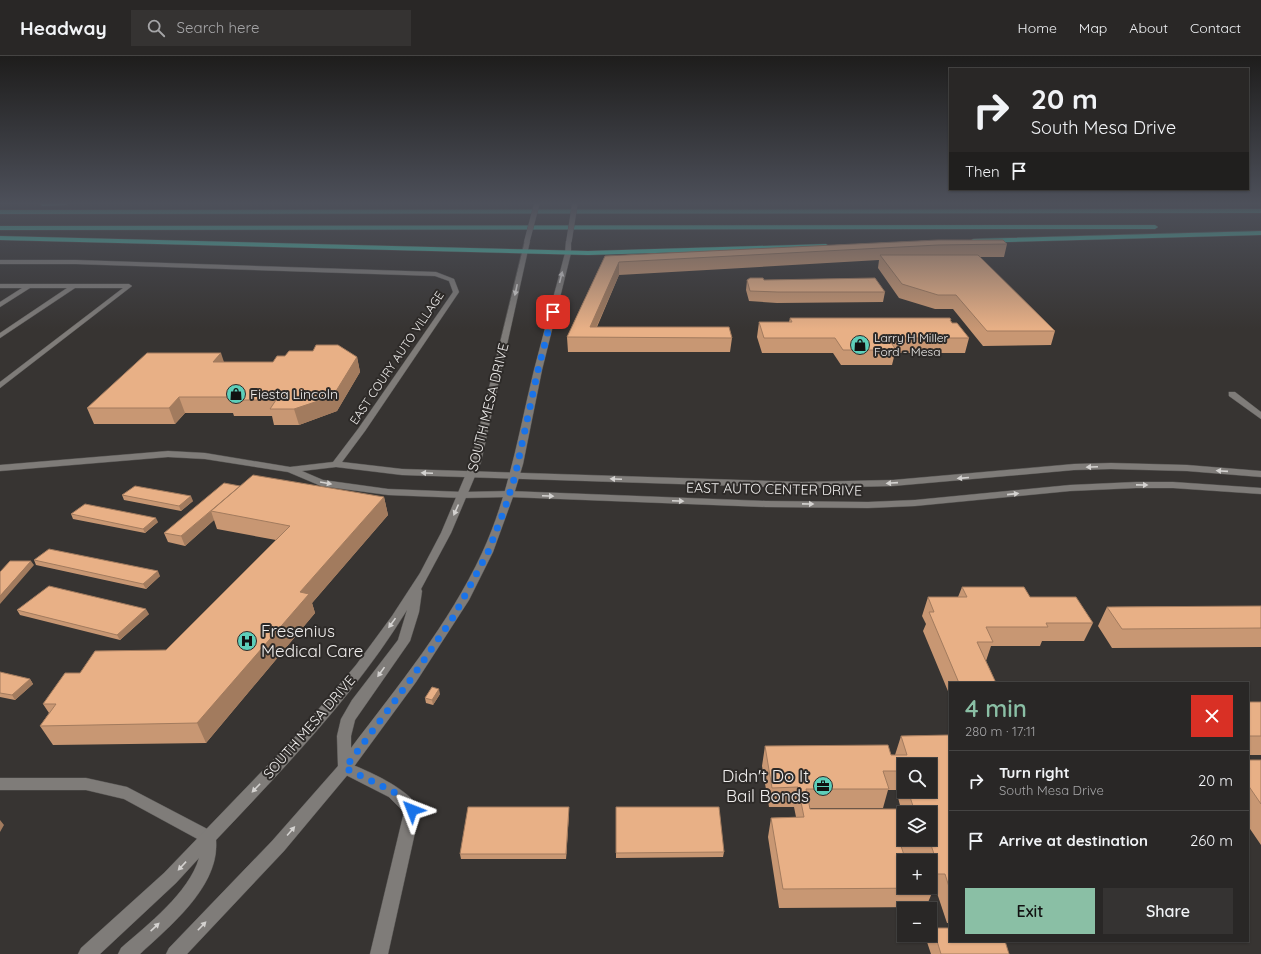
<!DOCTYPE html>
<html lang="en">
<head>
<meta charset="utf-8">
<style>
  :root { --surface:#292726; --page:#353332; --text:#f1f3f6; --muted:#a5a5a7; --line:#454443; --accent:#8abfa5 }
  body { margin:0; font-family:Quicksand,sans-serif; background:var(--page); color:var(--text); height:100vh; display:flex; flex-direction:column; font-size:15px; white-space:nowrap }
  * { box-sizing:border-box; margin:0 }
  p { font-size:13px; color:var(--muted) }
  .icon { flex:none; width:22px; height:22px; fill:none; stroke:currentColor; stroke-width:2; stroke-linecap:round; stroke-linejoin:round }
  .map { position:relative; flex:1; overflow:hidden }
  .details { position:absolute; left:949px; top:626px; width:300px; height:260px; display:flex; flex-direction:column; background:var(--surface); border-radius:0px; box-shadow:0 1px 3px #0004,0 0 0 1px var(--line) }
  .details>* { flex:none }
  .top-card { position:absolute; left:949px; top:12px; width:300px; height:122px; border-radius:0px; box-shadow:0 1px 3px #0004,0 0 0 1px var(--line); background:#292726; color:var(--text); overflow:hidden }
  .fabs { position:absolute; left:897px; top:702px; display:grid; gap:8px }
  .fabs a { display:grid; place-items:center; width:40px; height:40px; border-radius:0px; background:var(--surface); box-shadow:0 1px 3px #0004,0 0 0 1px var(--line); font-size:20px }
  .pin { position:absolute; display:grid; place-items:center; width:34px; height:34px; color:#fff; margin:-17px; border-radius:8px; box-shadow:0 2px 6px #0006 }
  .me { position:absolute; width:44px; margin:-22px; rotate:315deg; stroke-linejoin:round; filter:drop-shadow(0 0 3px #0008) }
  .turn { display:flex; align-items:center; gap:14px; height:84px; padding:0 16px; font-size:18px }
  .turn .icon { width:52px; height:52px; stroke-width:2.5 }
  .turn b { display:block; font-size:28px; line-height:34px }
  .then { display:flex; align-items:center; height:38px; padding:0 16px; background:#0003; gap:8px; font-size:15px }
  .round { display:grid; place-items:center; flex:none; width:42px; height:42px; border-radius:0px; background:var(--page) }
  .head { display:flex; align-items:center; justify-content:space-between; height:68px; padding:0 16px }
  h1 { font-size:24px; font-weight:600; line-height:30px; color:var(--accent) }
  .action { display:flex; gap:8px; margin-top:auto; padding:8px 16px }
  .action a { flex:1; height:46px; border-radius:0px; background:var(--accent); color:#111; font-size:16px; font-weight:600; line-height:46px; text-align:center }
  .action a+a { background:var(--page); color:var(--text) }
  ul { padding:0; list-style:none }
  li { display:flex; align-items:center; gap:12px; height:60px; padding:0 16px; border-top:1px solid var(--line) }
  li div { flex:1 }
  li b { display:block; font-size:15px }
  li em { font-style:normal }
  header { display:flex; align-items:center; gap:24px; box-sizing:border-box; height:56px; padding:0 20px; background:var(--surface); border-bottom:1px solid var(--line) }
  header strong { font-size:19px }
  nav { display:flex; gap:22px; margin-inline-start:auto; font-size:14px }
  .search { width:280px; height:36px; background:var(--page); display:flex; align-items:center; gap:10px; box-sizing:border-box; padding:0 14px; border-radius:0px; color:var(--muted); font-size:15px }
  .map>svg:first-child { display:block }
</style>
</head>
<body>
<header>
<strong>Headway</strong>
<div class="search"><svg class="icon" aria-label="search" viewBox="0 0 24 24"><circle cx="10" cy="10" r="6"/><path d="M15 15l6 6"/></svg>Search here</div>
<nav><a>Home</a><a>Map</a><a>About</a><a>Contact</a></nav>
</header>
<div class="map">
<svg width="1261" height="898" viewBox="0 0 1261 898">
  <rect width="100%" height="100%" fill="#373432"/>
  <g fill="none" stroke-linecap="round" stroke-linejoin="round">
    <g stroke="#555351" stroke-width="1">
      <path id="service" d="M 0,228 L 129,228 L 132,230 L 0,332 L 0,326 L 123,232 L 75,232 L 0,282 L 0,277 L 67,232 L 30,232 L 0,251 L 0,246 L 22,232 L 0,232 Z
        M 1229,336 L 1235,336 L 1261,356 L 1261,363 L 1229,340 Z"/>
    </g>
    <g stroke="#555351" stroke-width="1">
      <path id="minor" d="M 0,204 L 76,204 L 436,216 L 454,223 L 459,236 L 365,375 L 342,406 L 402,413 L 802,426 L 893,424 L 1074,408 L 1111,407 L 1187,409 L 1261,415 L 1261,421 L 1187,415 L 1111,413 L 1074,414 L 893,430 L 802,432 L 402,419 L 336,411 L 302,415 L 323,424 L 388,433 L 463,436 L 509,435 L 766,445 L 868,446 L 915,444 L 1070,429 L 1136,426 L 1173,426 L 1261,432 L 1261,438 L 1173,432 L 1136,432 L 1070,435 L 915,450 L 868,452 L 766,451 L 509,441 L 463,442 L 388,439 L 321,430 L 288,416 L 205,403 L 168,401 L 0,415 L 0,409 L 168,395 L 205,397 L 290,411 L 333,406 L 358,373 L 453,236 L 449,225 L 435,220 L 76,208 L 0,208 Z
        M 345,706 C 367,714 410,733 420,754 L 388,898 L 370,898 L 404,756 L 389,741 L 340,716 L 338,712 L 340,708 Z
        M 0,722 L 86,722 L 127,731 L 213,776 L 216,781 L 213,786 L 208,788 L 203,786 L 124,743 L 86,734 L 0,734 Z"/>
    </g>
    <g stroke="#555351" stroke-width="1">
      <path id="secondary" d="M 525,184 L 530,185 L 481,406 L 451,477 L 421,533 L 422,535 L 419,556 L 410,585 L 355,664 L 351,680 L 351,692 C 398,630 449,568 482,497 C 509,439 519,375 534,314 C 544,275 555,236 565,197 L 566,185 L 571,184 L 571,197 L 542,314 L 523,408 L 514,438 L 493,496 L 469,544 L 416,626 L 350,716 L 284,795 L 187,898 L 166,898 L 169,892 L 272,785 L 338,710 L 337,680 L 341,663 L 352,644 L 398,584 L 407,554 C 355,639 284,712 216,784 C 220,830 170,870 140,898 L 118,898 L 121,892 C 147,869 189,837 199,802 L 176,827 L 100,898 L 78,898 L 81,892 L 164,817 L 294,682 L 356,609 L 392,560 L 420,517 L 441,477 L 471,406 Z"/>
    </g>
    <g stroke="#555351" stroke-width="1">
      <path id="motorway" d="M 40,147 L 68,147 L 65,149 L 42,150 Z
        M 1261,153 L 1261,157 L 0,158 L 0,154 Z
        M 0,170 L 1155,169 L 1158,171 L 1155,173 L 0,174 Z
        M 1261,175 L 1261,179 L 973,187 L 970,185 L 973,183 Z
        M 0,180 L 588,195 L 826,188 L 829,190 L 826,192 L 588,199 L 0,184 Z"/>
    </g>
    <use href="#service" fill="#7f7c79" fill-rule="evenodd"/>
    <use href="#minor" fill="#7f7c79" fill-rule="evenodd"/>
    <use href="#secondary" fill="#7f7c79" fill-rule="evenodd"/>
    <use href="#motorway" fill="#49c3ae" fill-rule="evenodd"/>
    <g stroke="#555351" stroke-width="6" stroke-linecap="butt">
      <path id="secondary-bridge" d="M 527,185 L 537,147
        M 569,185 L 575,147"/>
    </g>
    <use href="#secondary-bridge" stroke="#7f7c79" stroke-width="5.5"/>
  </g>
  <path fill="#c89773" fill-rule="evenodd" d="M 938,184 L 1007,188 L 1004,201 L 980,201 L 1055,275 L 1051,289 L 983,290 L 953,253 L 935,253 L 899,242 L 878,212 L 879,204 L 619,219 L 597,271 L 732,282 L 730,296 L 568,296 L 567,281 L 605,200 Z
    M 747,224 L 764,224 L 885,236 L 883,246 L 777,247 L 749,245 L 746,234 Z
    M 790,262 L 951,264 L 951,265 L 952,267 L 969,282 L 965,297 L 895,297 L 892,309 L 841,309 L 833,297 L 762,297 L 757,281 L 759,266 L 789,266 Z
    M 357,301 L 360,316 L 337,355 L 299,369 L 274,369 L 272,360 L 234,360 L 233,357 L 185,357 L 175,368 L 94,368 L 87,352 L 224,306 L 273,306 Z
    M 240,430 L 384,441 L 388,459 L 312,547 L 315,557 L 206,687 L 53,689 L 40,670 L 49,657 L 43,648 L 80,617 L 166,594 L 276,484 L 217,473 L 214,464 L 185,490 L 168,486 L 164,477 Z
    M 122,439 L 193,445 L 181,455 L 124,444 Z
    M 71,458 L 158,466 L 145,477 L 73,463 Z
    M 34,504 L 160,520 L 146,533 L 36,509 Z
    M 962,531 L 1030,541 L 1093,567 L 1084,585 L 1042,585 L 1040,590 L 991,590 L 986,605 L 996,627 L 950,627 L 950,640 L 923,575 L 926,568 L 922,560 L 928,541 L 958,541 Z
    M 1261,550 L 1261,591 L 1112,592 L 1098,570 L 1107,551 Z
    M 17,554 L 149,558 L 120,584 L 20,559 Z
    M 0,616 L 30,623 L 33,628 L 15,644 L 0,641 Z
    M 440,638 L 433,649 L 426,647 L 425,642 Z
    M 1248,646 L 1261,646 L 1261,699 L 1248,699 Z
    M 950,679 L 950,867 L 947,867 L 937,837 L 932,837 L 926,851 L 779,852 L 768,781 L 771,762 L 796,761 L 794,751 L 769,751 L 762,710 L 765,690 L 895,699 L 901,680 ZM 904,709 L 930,735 L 904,735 ZM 888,734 L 896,734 L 901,753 L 810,753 L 809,752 L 883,752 ZM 904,757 L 930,783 L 904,783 ZM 904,800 L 920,800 L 918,805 L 930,805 L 930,831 L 904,805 Z
    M 1248,704 L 1261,704 L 1261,789 L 1248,770 Z
    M 569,751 L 569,756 L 566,803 L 461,803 L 460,798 Z
    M 616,751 L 724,796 L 723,801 L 616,802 Z
    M 933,872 L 1009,898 L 931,898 L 927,886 Z"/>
  <path fill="#a27b5e" d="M 619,206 L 619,219 L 592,281 L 590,271 Z
    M 221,297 L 226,312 L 213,306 Z
    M 357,301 L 360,316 L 337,355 L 299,369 L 294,353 Z
    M 179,341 L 185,357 L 175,368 L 169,352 Z
    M 191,440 L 193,445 L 181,455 L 179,450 Z
    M 384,441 L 388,459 L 312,547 L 315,557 L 206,687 L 197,667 L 300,536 Z
    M 211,455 L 214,464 L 185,490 L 181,480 Z
    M 156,462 L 158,466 L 145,477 L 143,473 Z
    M 31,505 L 34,509 L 0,548 L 0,540 Z
    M 158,515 L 160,520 L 146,533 L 143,528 Z
    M 146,553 L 149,558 L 120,584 L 117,579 Z
    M 30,623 L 33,628 L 15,644 L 12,639 Z
    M 439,633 L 440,638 L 433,649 L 432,644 Z
    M 569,751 L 569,756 L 566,803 L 566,798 Z
    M 0,764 L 4,769 L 0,776 Z"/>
  <path fill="#e8b086" stroke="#a27b5e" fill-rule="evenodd" d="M 938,184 L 1003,184 L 1007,188 L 938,189 L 619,206 L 590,271 L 729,271 L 732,282 L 567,281 L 605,200 Z
    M 880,199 L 978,199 L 1055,275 L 987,275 L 956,239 L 938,239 L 902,228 Z
    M 750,222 L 763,222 L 764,224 L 875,222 L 885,236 L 778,236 L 750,235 L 747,224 Z
    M 790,262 L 950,262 L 951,264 L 950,264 L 952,267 L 957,267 L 969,282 L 888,282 L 896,294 L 843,294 L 835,282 L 764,282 L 759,266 L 792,266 Z
    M 316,289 L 338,289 L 357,301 L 333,340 L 294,353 L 270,353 L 276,344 L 229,344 L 231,341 L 179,341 L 169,352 L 87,352 L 147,297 L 221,297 L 213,306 L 273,306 L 277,300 L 285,300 L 289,295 L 313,295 Z
    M 253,419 L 384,441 L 300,536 L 309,538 L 197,667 L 40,670 L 56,648 L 43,648 L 65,617 L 80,617 L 95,595 L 166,594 L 290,470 L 211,455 Z
    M 224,427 L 240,430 L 181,480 L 164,477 Z
    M 135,430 L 191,440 L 179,450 L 122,439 Z
    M 85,448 L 156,462 L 143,473 L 71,458 Z
    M 49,493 L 158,515 L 143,528 L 34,504 Z
    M 10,505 L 31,505 L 0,540 L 0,516 Z
    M 49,530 L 146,553 L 117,579 L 17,554 Z
    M 962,531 L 1024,531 L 1030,541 L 1076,541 L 1093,567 L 1046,567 L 1048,571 L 986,571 L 993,586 L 977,586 L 996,627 L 959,627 L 929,556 L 934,556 L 928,541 L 967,541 Z
    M 1261,550 L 1261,572 L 1122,573 L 1107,551 Z
    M 0,616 L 30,623 L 12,639 L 0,637 Z
    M 432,631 L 439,633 L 432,644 L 425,642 Z
    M 1248,646 L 1261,646 L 1261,680 L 1248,680 Z
    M 950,679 L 950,834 L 945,818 L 930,818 L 930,805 L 923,805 L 921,798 L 934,798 L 929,783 L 930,783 L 930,757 L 904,757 L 904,781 L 898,781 L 906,805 L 904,805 L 904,831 L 930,831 L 930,822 L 934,832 L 783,833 L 771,762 L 804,761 L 798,731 L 772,732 L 765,690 L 888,689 L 891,699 L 907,699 L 901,680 ZM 904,709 L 930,709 L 930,735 L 908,735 L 914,753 L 810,753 L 806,733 L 889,733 L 883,715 L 902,715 L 904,722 Z
    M 1248,704 L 1261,704 L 1261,748 L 1248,729 Z
    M 468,751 L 569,751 L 566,798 L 460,798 Z
    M 616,751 L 719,751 L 724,796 L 616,797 Z
    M 933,872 L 950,872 L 950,885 L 1005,885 L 1009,898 L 941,898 Z"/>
  <defs><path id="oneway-solid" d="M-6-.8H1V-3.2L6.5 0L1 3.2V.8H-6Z"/></defs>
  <g fill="#d4d2d0">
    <use href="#oneway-solid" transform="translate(561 221) rotate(-76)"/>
    <use href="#oneway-solid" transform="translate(516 234) rotate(102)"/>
    <use href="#oneway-solid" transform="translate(1092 411) rotate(178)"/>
    <use href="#oneway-solid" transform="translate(1222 415) rotate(-176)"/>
    <use href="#oneway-solid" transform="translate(427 417) rotate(-178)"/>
    <use href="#oneway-solid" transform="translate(963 422) rotate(175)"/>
    <use href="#oneway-solid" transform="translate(616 423) rotate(-178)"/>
    <use href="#oneway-solid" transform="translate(326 427) rotate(10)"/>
    <use href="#oneway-solid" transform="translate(892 427) rotate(176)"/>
    <use href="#oneway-solid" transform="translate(1142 429) rotate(1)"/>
    <use href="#oneway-solid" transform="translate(1013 438) rotate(-6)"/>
    <use href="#oneway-solid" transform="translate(548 440) rotate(2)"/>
    <use href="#oneway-solid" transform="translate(678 445) rotate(2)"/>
    <use href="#oneway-solid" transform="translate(808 448) rotate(1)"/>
    <use href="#oneway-solid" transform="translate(456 454) rotate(114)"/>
    <use href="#oneway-solid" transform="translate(392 567) rotate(126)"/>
    <use href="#oneway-solid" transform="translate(381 616) rotate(126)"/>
    <use href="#oneway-solid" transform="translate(256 732) rotate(134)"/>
    <use href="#oneway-solid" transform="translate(291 775) rotate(-49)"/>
    <use href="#oneway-solid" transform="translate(182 810) rotate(133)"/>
    <use href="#oneway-solid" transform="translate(202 870) rotate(-46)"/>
    <use href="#oneway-solid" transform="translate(155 871) rotate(-43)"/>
  </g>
  <linearGradient id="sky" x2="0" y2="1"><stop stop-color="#1e1d1c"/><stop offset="0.54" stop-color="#4d505a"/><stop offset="1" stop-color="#4d505a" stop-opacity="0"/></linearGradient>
  <rect width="1261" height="273" fill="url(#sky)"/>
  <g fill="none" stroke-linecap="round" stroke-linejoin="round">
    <path stroke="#1a73e8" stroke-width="7" stroke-dasharray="0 12.6" d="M 412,754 L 394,736 L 345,712 L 411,623 L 454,560 L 488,496 L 505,452 L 515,420 L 538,314 L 553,256"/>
  </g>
  <defs>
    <g id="shop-disc" transform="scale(1)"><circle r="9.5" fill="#5dceb9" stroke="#2d2a28"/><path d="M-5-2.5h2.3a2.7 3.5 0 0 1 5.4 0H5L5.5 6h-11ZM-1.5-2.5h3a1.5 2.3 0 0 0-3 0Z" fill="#111"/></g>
    <g id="hospital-disc" transform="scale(1)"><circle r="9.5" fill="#5dceb9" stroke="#2d2a28"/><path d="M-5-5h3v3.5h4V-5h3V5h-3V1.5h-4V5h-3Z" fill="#111"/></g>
    <g id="office-disc" transform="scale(1)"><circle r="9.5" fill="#5dceb9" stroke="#2d2a28"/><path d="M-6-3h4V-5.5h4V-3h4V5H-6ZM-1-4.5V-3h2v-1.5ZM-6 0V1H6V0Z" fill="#111"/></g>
  </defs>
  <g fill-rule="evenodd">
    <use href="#shop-disc" x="860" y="289"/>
    <use href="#shop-disc" x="236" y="338"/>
    <use href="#hospital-disc" x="247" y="585"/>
    <use href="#office-disc" x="823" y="730"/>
  </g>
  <g text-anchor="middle" stroke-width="4" stroke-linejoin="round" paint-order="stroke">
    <g font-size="12" fill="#f0eeed" stroke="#2d2a28" text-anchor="start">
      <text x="874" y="286">Larry H Miller<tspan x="874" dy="14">Ford - Mesa</tspan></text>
    </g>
    <g font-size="12" fill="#f0eeed" stroke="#2d2a28">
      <text transform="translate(397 302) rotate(-56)" y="4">EAST COURY AUTO VILLAGE</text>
    </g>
    <g font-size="14" fill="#f0eeed" stroke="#2d2a28" text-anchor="start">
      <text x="250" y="343">Fiesta Lincoln</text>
    </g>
    <g font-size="14" fill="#f0eeed" stroke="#2d2a28">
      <text transform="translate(488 351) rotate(-76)" y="5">SOUTH MESA DRIVE</text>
      <text transform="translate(774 433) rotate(1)" y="5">EAST AUTO CENTER DRIVE</text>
      <text transform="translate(309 671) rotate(-49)" y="5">SOUTH MESA DRIVE</text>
    </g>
    <g font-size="17" fill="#f0eeed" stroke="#2d2a28" text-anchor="start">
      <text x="261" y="581">Fresenius<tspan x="261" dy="20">Medical Care</tspan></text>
      <text x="809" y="726" text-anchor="end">Didn't Do It<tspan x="809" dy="20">Bail Bonds</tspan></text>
    </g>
  </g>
</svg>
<div class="fabs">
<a><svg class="icon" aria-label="search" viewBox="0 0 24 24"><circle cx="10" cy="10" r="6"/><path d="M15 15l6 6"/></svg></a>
<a><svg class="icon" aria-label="layers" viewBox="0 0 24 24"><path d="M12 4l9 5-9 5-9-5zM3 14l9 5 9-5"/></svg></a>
<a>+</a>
<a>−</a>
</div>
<div class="pin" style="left:553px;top:256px;background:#d93025"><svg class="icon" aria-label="arrive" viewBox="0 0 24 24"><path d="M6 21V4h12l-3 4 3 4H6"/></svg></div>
<svg class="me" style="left:412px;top:754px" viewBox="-20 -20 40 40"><path d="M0-17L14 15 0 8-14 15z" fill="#1a73e8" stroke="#fff" stroke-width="4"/></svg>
<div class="top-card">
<div class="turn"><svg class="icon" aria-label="right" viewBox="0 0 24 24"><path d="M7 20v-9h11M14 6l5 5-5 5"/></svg><div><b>20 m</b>South Mesa Drive</div></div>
<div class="then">Then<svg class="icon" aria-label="arrive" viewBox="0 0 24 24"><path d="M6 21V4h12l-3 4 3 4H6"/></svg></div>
</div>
<section class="details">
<div class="head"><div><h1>4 min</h1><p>280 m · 17:11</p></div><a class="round" style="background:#d93025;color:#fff"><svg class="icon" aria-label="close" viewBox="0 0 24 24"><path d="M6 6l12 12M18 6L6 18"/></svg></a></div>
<ul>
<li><svg class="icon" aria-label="right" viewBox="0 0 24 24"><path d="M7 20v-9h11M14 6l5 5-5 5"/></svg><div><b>Turn right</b><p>South Mesa Drive</p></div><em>20 m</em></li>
<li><svg class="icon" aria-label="arrive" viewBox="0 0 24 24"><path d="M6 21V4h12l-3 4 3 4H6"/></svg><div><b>Arrive at destination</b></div><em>260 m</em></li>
</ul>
<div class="action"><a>Exit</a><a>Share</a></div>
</section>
</div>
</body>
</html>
